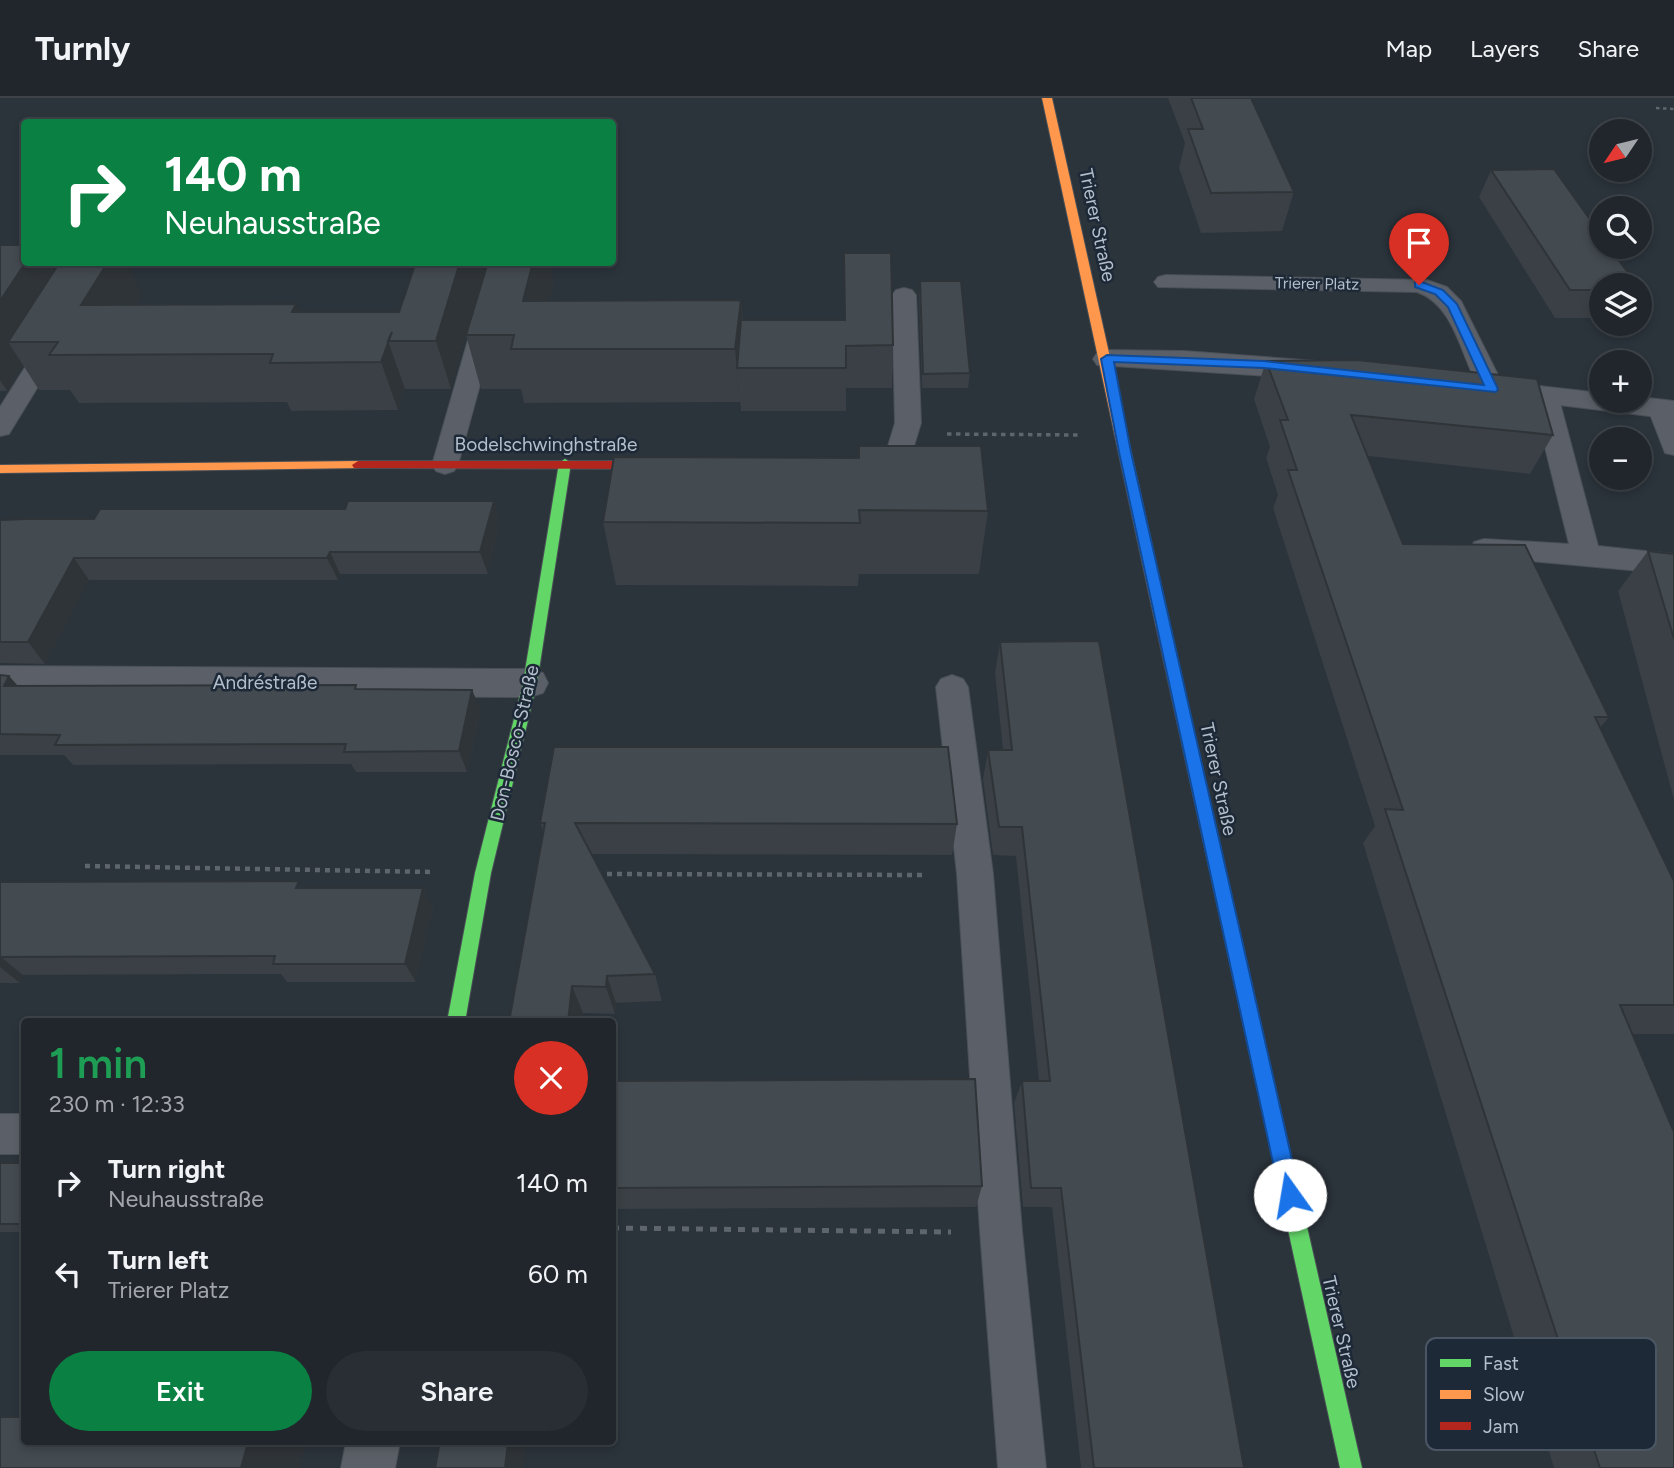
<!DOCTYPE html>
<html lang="en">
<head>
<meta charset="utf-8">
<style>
  :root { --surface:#20262c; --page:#282e34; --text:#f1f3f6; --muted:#a2a5a9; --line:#3d4348; --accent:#0b8043 }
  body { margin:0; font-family:Figtree,sans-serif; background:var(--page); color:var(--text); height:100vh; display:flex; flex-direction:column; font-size:26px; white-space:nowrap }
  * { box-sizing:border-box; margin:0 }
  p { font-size:23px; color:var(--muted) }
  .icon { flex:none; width:38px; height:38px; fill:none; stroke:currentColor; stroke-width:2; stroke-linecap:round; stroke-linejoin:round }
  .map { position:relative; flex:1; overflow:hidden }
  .drawer { position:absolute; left:21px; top:920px; width:595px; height:427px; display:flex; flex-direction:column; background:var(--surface); border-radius:7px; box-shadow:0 4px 10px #0003,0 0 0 2px var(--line) }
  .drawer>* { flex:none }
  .top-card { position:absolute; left:21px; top:21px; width:595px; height:147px; border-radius:7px; box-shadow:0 4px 10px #0003,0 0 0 2px var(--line); background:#0b8043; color:#fff; overflow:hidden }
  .needle { width:46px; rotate:235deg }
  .fabs { position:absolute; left:1589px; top:21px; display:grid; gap:14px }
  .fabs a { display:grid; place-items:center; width:63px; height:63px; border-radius:50%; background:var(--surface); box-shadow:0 4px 10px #0003,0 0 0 2px var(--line); font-size:35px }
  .pin { position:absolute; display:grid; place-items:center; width:60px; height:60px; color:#fff; margin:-72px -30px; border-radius:50% 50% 50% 0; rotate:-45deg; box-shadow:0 0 7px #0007 }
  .pin .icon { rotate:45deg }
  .me { position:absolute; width:77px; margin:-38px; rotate:347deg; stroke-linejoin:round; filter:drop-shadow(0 0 5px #0008) }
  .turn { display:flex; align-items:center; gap:24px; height:147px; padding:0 28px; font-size:32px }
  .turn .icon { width:91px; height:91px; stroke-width:2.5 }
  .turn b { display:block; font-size:49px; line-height:60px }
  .round { display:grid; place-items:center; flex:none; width:74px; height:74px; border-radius:37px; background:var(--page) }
  .headline { display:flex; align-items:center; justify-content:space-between; height:119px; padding:0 28px }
  h1 { font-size:42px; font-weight:600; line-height:52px; color:#1e9e55 }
  .primary-button { display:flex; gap:14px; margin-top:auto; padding:14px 28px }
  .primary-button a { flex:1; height:80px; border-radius:42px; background:var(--accent); color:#fff; font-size:28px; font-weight:600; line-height:80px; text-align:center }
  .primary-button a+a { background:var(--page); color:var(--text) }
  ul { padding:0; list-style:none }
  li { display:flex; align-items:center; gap:21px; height:91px; padding:0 28px }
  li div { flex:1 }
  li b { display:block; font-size:26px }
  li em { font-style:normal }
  header { display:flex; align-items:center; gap:42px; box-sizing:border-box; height:98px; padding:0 35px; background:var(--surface); border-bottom:2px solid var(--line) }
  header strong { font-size:33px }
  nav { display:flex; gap:38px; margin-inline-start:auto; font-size:24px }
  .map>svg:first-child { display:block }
</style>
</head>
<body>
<header>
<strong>Turnly</strong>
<nav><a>Map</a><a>Layers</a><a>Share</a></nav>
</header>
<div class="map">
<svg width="1674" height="1370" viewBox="0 0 1674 1370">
  <rect width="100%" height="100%" fill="#2b333b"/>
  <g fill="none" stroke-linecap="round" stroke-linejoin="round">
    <g stroke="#494f55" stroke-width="2">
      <path id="lane" d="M 1166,177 L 1427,182 L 1447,189 L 1461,203 L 1505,291 L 1501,296 L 1492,299 L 1483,296 C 1461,264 1457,208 1417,194 L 1158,189 L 1154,184 L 1158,179 Z
        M 904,190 L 912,192 L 916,197 L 921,325 L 907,371 L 903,377 L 894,380 L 885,377 L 881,371 L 895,325 L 892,197 L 896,192 Z
        M 486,214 L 494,216 L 498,221 L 458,367 L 454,373 L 445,376 L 436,373 L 432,367 L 474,221 L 478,216 Z
        M 55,234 L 64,236 L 67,241 L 9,336 L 0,338 L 0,309 L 46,236 Z
        M 1545,289 L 1554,291 L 1558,297 L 1598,448 L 1674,456 L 1674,476 L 1474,458 L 1470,451 L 1474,444 L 1484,441 L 1569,446 L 1532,297 L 1536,291 Z
        M 1661,303 L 1670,305 L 1674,312 L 1674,357 L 1665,355 L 1648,311 L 1652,305 Z
        M 952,577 L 963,581 L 968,589 L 993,776 L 1022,1133 L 1046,1370 L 998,1370 L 980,1133 L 957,776 L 936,589 L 941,581 Z
        M 0,1016 L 24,1016 L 24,1056 L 0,1056 Z"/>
    </g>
    <g stroke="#494f55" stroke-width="2">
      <path id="street" d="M 1107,252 L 1184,253 L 1317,263 L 1327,266 L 1331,272 L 1327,278 L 1317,281 L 1097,267 L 1093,261 L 1097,255 Z
        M 1488,282 L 1601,295 L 1601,303 L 1640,303 L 1640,299 L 1674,303 L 1674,321 L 1478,297 L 1473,291 L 1478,285 Z
        M 0,568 L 530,571 L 543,575 L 548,585 L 543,595 L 530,599 L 0,596 Z
        M 346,1344 L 400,1344 L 395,1370 L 341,1370 Z"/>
    </g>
    <g stroke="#494f55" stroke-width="2">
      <path id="fast" d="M 565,361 L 571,365 L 537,585 L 491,775 L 465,924 L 447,924 L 475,775 L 523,585 L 559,365 Z
        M 1217,762 L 1223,764 L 1225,769 L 1362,1370 L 1340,1370 L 1209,769 L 1211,764 Z"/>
    </g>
    <g stroke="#494f55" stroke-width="2">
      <path id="slow" d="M 1042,0 L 1052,0 L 1170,528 L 1163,533 L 1156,528 Z
        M 358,363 L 364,367 L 362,370 L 0,375 L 0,367 Z"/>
    </g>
    <g stroke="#494f55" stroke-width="2">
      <path id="jam" d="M 358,363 L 665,363 L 671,367 L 665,371 L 354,370 L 352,367 Z
        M 1163,523 L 1170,528 L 1225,769 L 1223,774 L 1217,776 L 1211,774 L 1209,769 L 1156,528 Z"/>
    </g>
    <path stroke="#5e656c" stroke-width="2.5" stroke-dasharray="3.5 3.5" stroke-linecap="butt" d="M 1656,10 L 1674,11"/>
    <path stroke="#5e656c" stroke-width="3.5" stroke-dasharray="4.5 4.5" stroke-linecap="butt" d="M 947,336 L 1078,337"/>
    <path stroke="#5e656c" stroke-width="4.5" stroke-dasharray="5 5" stroke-linecap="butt" d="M 85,768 L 434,774
      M 597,776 L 927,777"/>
    <path stroke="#5e656c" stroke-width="5" stroke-dasharray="7 7" stroke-linecap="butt" d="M 612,1130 L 951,1134"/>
    <use href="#lane" fill="#5b6068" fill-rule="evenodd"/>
    <use href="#street" fill="#5b6068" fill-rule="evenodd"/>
    <use href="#fast" fill="#63d668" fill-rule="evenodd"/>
    <use href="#slow" fill="#ff974d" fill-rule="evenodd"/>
    <use href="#jam" fill="#b3261e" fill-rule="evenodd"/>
  </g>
  <path fill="#3a4045" d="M 1168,0 L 1251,0 L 1294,94 L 1282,133 L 1201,135 L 1179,70 L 1185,45 Z
    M 1491,72 L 1601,187 L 1601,220 L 1555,220 L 1479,99 Z
    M 0,147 L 24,164 L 48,164 L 54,174 L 143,196 L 137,207 L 299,214 L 399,214 L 416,164 L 481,164 L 484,176 L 554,183 L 549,203 L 741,202 L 743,222 L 844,222 L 844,155 L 893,247 L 892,290 L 846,290 L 846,313 L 741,313 L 740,302 L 740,304 L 524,305 L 521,291 L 481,291 L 466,237 L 481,189 L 479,190 L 451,291 L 405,291 L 398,312 L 291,313 L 287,304 L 79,305 L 70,292 L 39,292 L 23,267 L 7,293 L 0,293 Z
    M 920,183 L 970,275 L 968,290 L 922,290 L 919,197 Z
    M 1266,263 L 1553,337 L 1530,376 L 1368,358 L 1403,446 L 1609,619 L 1600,630 L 1674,783 L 1674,936 L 1632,936 L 1674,1370 L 1554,1370 L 1363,745 L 1375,728 L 1273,410 L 1278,397 L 1266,360 L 1270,349 L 1254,301 Z
    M 859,360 L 988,413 L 979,476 L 859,476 L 858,488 L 616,487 L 603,424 Z
    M 494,403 L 500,425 L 488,476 L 340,476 L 338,482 L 89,482 L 45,566 L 0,565 L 0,422 L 94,421 L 345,411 Z
    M 1648,453 L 1674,456 L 1674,702 L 1618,493 Z
    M 1000,544 L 1244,1370 L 1081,1370 L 1052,1109 L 1023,1109 L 1014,1005 L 1022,983 L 1039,983 L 1016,758 L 993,757 L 983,681 L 988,652 L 1003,652 L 995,575 Z
    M 0,577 L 9,578 L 18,588 L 472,592 L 481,613 L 467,674 L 356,674 L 351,666 L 73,667 L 64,657 L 0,657 Z
    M 540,725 L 957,726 L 952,757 L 591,756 L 655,876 L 662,903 L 616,905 L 615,916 L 583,915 L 509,924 L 543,733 Z
    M 0,784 L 303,790 L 423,790 L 433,809 L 416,884 L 287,884 L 281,876 L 23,877 L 20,885 L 0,885 Z
    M 612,983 L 982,1088 L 976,1109 L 612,1111 Z
    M 0,1065 L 24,1065 L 24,1134 L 0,1134 Z"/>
  <path fill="#2f3438" d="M 26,164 L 48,164 L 67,197 L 8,244 L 23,267 L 7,293 L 0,282 L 0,203 Z
    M 108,164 L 126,164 L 143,196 L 108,255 L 81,207 Z
    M 460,164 L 481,164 L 486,183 L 479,190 L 451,291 L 436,243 Z
    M 533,164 L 550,164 L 554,183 L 537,251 L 523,203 Z
    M 741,202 L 745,256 L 737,270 L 740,304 L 735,251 Z
    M 296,206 L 315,254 L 292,214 Z
    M 392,234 L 388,243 L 405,291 L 398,312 L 381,264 Z
    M 494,403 L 500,425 L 488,476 L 480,454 Z
    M 330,454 L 340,476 L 338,482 L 327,460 Z
    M 74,460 L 89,482 L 45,566 L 28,544 Z
    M 9,578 L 27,599 L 4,588 Z
    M 472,592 L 481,613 L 467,674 L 459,653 Z
    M 423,790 L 433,809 L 416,884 L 405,866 Z
    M 1,859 L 23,877 L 20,885 L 0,869 L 0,862 Z
    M 607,878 L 616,905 L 615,916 L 606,889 Z
    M 572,888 L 583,915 L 582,924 L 568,924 Z
    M 248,1344 L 306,1344 L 300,1370 L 241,1370 Z
    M 508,1344 L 526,1344 L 523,1370 L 505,1370 Z"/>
  <path fill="#434a50" stroke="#2f3438" stroke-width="2" d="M 1191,0 L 1251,0 L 1294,94 L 1211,95 L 1188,31 L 1203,31 Z
    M 1554,71 L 1601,137 L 1601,149 L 1609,149 L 1637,187 L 1601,187 L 1601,192 L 1570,192 L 1491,72 Z
    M 0,147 L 24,147 L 24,164 L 26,164 L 0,203 Z
    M 844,155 L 891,155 L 893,247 L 846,248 L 846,270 L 737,270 L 741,222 L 845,222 Z
    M 60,164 L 108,164 L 81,207 L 296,206 L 292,214 L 399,214 L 416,164 L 460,164 L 436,243 L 388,243 L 392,234 L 381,264 L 270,265 L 273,256 L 49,257 L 58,244 L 8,244 Z
    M 488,164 L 533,164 L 523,203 L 741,202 L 735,251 L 511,251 L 514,237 L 466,237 Z
    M 920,183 L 961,183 L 970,275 L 923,276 Z
    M 1357,262 L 1537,281 L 1553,337 L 1351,317 L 1403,446 L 1525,447 L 1609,619 L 1595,619 L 1674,783 L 1674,907 L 1620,907 L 1674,1034 L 1674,1370 L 1600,1370 L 1385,711 L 1403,712 L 1288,372 L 1297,372 L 1280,322 L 1288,322 L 1266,263 Z
    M 859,348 L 981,348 L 988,413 L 859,412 L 860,425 L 603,424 L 614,359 L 859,360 Z
    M 348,403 L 494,403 L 480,454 L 330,454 L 327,460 L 74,460 L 28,544 L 0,544 L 0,422 L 27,421 L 94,421 L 100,411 L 345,411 Z
    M 1648,453 L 1674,456 L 1674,541 Z
    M 1099,543 L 1244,1370 L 1094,1370 L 1061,1090 L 1031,1090 L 1022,983 L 1050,983 L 1022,729 L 999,729 L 988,652 L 1012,652 L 1000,544 Z
    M 0,577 L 9,578 L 4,588 L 356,587 L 355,591 L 472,592 L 459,653 L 344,654 L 346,646 L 55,647 L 60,637 L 0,636 Z
    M 554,649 L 948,649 L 957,726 L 575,725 L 655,876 L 607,878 L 606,889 L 572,888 L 568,924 L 509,924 L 545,725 L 540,725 Z
    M 299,783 L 296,790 L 423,790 L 405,866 L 273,866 L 275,858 L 1,859 L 0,862 L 0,784 Z
    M 975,981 L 982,1088 L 612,1090 L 612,983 Z
    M 0,1065 L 24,1065 L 24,1126 L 0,1126 Z
    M 0,1319 L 24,1319 L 24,1344 L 248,1344 L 241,1370 L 0,1370 Z
    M 440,1344 L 508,1344 L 505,1370 L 435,1370 Z"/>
  <path fill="#1a73e8" stroke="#114b97" stroke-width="2" d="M 1419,183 L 1443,192 L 1457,206 L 1498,291 L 1496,294 L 1264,270 L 1114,264 L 1131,354 L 1300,1097 L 1297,1104 L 1290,1107 L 1283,1104 L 1280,1097 L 1119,354 L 1101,261 L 1107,257 L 1264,263 L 1484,287 L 1448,209 L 1435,196 L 1415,189 L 1415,184 Z"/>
  <g text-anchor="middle" stroke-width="5" stroke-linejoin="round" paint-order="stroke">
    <g font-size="16" fill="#b5bfcc" stroke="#1d2937">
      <text transform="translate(1317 185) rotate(1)" y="6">Trierer Platz</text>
    </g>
    <g font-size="19" fill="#b5bfcc" stroke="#1d2937">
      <text transform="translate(1098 127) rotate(78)" y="7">Trierer Straße</text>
      <text x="546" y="353">Bodelschwinghstraße</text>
      <text x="265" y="591">Andréstraße</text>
      <text transform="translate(514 645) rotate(-77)" y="7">Don-Bosco-Straße</text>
      <text transform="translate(1219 681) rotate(78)" y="7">Trierer Straße</text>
      <text transform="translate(1342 1234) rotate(77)" y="7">Trierer Straße</text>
    </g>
  </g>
  <rect x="1426" y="1240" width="230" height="112" rx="10" fill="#1d2937" stroke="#4b5664" stroke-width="2"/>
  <rect x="1440" y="1261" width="31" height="8" fill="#63d668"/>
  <rect x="1440" y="1292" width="31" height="9" fill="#ff974d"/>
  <rect x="1440" y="1324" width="31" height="8" fill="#b3261e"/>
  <g font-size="19" fill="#b5bfcc">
    <text x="1483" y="1272">Fast</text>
    <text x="1483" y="1303">Slow</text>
    <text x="1483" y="1335">Jam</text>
  </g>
</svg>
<div class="fabs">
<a><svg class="needle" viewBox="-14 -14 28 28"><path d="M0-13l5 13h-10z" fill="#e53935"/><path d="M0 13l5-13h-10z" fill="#a2a5a9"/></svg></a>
<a><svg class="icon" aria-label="search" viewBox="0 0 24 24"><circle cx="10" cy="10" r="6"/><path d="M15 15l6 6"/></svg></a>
<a><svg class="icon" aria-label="layers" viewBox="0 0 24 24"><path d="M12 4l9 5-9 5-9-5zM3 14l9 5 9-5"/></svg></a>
<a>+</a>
<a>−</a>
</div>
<div class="pin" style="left:1419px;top:187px;background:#d93025"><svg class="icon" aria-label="arrive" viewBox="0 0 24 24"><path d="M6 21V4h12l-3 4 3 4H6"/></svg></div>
<svg class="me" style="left:1290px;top:1097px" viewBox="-20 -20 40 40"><circle r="19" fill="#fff"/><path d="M0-13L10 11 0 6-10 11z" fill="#1a73e8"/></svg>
<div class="top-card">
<div class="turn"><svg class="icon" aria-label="right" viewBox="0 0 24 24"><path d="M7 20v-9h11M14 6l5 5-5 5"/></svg><div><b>140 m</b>Neuhausstraße</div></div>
</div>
<section class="drawer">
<div class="headline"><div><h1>1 min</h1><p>230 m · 12:33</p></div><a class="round" style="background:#d93025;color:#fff"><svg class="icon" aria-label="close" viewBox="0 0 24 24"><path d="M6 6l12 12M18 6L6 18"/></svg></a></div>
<ul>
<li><svg class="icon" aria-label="right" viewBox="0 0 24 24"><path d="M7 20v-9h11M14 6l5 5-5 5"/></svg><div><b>Turn right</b><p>Neuhausstraße</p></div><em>140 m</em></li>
<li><svg class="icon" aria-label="left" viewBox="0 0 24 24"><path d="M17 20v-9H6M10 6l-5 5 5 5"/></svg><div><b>Turn left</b><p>Trierer Platz</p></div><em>60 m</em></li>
</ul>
<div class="primary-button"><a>Exit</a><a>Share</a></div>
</section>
</div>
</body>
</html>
